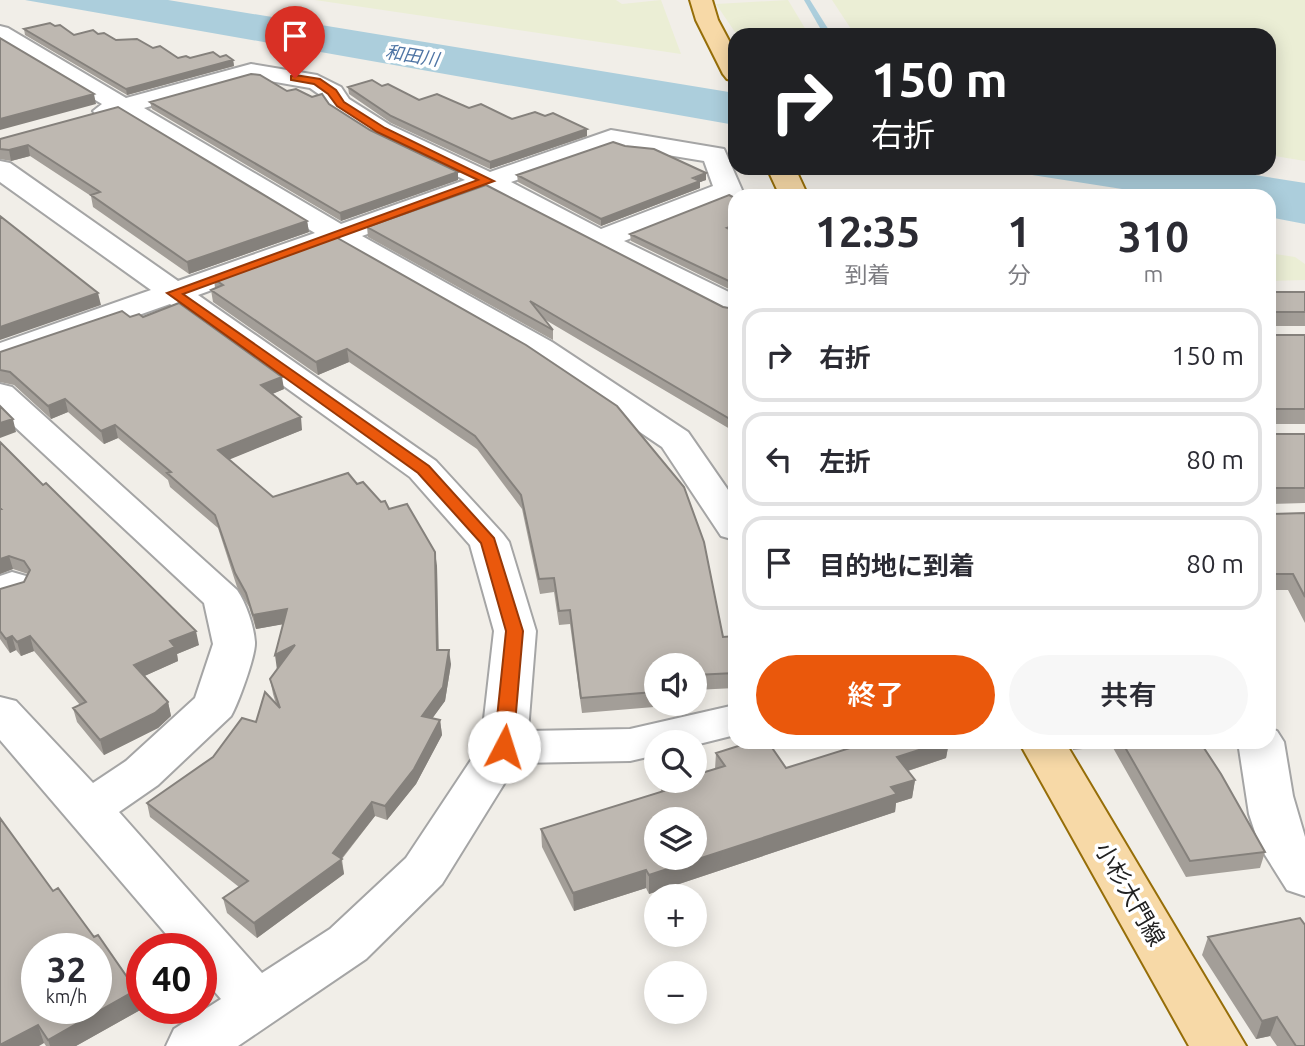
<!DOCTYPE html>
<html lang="ja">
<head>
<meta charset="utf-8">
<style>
  :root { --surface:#fff; --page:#f7f7f7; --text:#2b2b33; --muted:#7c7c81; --line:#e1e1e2; --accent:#ea580c }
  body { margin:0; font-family:Ubuntu,"Noto Sans JP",sans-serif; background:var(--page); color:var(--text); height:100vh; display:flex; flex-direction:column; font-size:26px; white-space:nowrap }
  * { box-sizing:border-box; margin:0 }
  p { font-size:23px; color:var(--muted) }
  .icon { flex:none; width:38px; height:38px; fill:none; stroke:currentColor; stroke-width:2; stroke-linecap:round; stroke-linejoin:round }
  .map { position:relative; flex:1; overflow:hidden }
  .drawer { position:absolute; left:728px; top:189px; width:548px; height:560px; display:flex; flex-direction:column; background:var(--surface); border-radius:21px; box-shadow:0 4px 18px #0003 }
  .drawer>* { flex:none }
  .top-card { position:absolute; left:728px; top:28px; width:548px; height:147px; border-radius:21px; box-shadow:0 4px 18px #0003; background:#202124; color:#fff; overflow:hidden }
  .fabs { position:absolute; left:644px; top:653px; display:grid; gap:14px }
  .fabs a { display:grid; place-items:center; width:63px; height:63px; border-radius:50%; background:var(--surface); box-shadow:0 4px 18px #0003; font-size:35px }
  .speed { position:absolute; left:21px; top:933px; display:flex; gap:14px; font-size:35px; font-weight:700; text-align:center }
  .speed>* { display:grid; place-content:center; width:91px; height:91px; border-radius:50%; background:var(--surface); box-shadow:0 4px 18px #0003; line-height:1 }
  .speed small { font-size:18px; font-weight:400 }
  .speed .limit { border:10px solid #d22; background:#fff; color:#111 }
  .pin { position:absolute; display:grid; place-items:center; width:60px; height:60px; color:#fff; margin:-72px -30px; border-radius:50% 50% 50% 0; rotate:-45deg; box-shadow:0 0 7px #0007 }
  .pin .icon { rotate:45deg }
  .me { position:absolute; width:77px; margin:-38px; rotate:5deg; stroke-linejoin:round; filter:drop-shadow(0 0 5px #0008) }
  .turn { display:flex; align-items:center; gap:24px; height:147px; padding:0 28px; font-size:32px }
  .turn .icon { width:91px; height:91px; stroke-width:2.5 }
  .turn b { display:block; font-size:49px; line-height:60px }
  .eta { display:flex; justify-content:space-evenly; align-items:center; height:119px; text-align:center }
  .eta b { font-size:42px; font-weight:600; line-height:49px }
  .action { display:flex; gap:14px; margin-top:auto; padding:14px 28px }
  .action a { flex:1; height:80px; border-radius:42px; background:var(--accent); color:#fff; font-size:28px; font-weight:600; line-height:80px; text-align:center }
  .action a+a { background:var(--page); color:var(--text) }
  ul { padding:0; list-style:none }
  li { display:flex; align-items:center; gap:21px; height:94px; margin:0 14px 10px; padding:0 14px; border:4px solid var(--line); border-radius:21px }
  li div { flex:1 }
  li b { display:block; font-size:26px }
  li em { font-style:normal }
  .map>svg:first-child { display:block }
</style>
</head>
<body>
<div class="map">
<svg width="1305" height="1046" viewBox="0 0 1305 1046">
  <rect width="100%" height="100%" fill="#f1eee8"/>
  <path fill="#ebeed5" d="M 315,0 L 616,0 L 622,4 L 661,0 L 681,54 Z
    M 788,0 L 809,35 L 737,35 L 716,4 Z
    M 832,0 L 1305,0 L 1305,161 L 1269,155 L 1269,35 L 855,35 Z
    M 1269,253 L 1295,257 L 1305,264 L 1305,280 L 1269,281 Z"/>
  <path fill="#accedc" d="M 25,0 L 168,0 L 735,93 L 735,125 Z
    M 987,168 L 1211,168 L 1305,183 L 1305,224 L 1269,217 L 1269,196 L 1167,196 Z"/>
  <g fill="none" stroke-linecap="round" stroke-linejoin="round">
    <path fill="#accedc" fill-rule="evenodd" d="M 804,0 L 810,0 L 832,35 L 824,35 Z"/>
    <g stroke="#a5a5a5" stroke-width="4">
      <path id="minor" d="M 0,26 L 8,28 L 126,98 L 251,64 L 317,75 L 341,87 L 349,99 L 390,125 L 490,172 L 611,130 L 724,149 L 742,190 L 738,196 L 624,241 L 735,295 L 735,316 L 724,314 L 487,191 L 362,236 L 552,342 L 688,432 L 735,500 L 735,540 L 721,536 L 662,447 L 528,356 L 336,245 L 198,295 L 436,461 L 503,534 L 509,542 L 536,631 L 528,731 L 630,729 L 735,705 L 735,735 L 695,745 L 695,742 L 656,742 L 656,755 L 630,761 L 517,763 L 442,884 L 366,959 L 238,1046 L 166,1046 L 174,1029 L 221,999 L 201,976 L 201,948 L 178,948 L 0,740 L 0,697 L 16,701 L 93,783 L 126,761 L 195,698 L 213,644 L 204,603 L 0,413 L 0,384 L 12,387 L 237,590 C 246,603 254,626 255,642 C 256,655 238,704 231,716 L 158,785 L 119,812 L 262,973 L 330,929 L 406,858 L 481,745 L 494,631 L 470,545 L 410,477 L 170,304 L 0,364 L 0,343 L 151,290 L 0,182 L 0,161 L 10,163 L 178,281 L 315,233 L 120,115 L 106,119 L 97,116 L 93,111 L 102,104 L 0,43 ZM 252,78 L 310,88 L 323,97 L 331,109 L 372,135 L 465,180 L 341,224 L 144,108 ZM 613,146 L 704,161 L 713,186 L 601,229 L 511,182 Z
        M 12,572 L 26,576 L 32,585 L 26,594 L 0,603 L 0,576 Z
        M 1269,728 L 1277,731 L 1284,742 L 1293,796 L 1305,837 L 1305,896 L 1287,890 L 1260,847 L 1249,814 L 1238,742 L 1269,742 Z"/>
    </g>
    <g stroke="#966e09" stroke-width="4">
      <path id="major" d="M 690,0 L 712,0 L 718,20 L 735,52 L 735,81 L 727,79 L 723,74 L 696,20 Z
        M 767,168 L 795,168 L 808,196 L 780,196 Z
        M 1019,742 L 1065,742 L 1246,1046 L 1189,1046 Z"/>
    </g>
    <use href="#minor" fill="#fff" fill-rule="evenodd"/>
    <use href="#major" fill="#f7d9a7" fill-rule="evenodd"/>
  </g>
  <path fill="#a39e98" d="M 55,26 L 74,35 L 98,34 L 178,58 L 220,57 L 233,60 L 234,66 L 127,95 L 25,35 L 24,29 Z
    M 382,86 L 419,100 L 469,108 L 512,119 L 587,136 L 490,169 L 391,123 L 349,94 L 348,87 Z
    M 287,91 L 312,97 L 329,104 L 370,130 L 458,180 L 341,221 L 152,109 L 150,102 Z
    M 118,107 L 307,221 L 309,232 L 189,274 L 93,207 L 91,196 L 30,156 L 11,161 L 0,159 L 0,139 Z
    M 517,175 L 706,180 L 700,182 L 700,188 L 601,226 L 518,182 Z
    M 735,198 L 735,292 L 631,241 L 630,234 Z
    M 367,227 L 735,309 L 735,432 L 544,319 L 553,330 L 553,340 L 368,237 Z
    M 334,236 L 723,637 L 735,636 L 735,688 L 695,690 L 695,665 L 656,665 L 656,693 L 654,693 L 654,707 L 582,713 L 570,624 L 559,625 L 554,592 L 540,594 L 522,509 L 477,449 L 349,362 L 318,375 L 213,302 L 211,290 L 215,288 L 214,279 Z
    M 1269,292 L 1305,292 L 1305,326 L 1271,326 L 1271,335 L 1305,335 L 1305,424 L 1271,424 L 1271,434 L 1305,434 L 1305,503 L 1271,504 L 1272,514 L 1305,513 L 1305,623 L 1288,590 L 1269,590 Z
    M 130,317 L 143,317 L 284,389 L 272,394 L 302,430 L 229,459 L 273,497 L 357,484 L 389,509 L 437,566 L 438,650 L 451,664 L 445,701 L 432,718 L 440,720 L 442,735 L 416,784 L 387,820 L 375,816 L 342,859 L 344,874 L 257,938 L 227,913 L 223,898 L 239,887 L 150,817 L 147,803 L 213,757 L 276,704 L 273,694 L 270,679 L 278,669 L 283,624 L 256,629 L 249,607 L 237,587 L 218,528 L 170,487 L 168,480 L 118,438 L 104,444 L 68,412 L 51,419 L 14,385 L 0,382 L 0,352 Z
    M 0,442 L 199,645 L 177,654 L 178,661 L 144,676 L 168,702 L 171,716 L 158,728 L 104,755 L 77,722 L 73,708 L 80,705 L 34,651 L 21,656 L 16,650 L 10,653 L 0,639 L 0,589 L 24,582 L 28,574 L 13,569 L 0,574 Z
    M 847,742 L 949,742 L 946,758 L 908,771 L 915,780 L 912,798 L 896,803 L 895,812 L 649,894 L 646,888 L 574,911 L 542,847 L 541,829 L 661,792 L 661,785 L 715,769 L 716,753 L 786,768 L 851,748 Z
    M 1070,742 L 1200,742 L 1265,852 L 1260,868 L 1186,877 L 1112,746 L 1073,750 Z
    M 53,891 L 142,1009 L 76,1046 L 46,1046 L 44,1043 L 0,1046 Z
    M 1208,937 L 1305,1046 L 1277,1046 L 1270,1036 L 1256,1039 L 1202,955 Z"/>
  <path fill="#85817c" d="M 233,60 L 234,66 L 127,95 L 126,89 Z
    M 94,94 L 96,104 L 0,130 L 0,119 Z
    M 587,129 L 587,136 L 490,169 L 490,162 Z
    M 28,145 L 30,156 L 11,161 L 9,150 Z
    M 458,172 L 458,180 L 341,221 L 340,213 Z
    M 706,173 L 706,180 L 700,182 L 700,188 L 601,226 L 601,219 Z
    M 307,221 L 309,232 L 189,274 L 187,262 Z
    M 735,225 L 735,232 L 727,228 Z
    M 98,293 L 101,305 L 0,340 L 0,327 Z
    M 347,349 L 349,362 L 318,375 L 316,362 Z
    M 282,377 L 284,389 L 263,398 L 261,385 Z
    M 65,399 L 68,412 L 51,419 L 48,406 Z
    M 301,417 L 302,430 L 221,463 L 218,450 Z
    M 13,419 L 16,432 L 0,438 L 0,423 Z
    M 115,425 L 118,438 L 104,444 L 101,431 Z
    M 435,552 L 437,566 L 439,664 L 437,650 Z
    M 9,556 L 13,569 L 0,574 L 0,559 Z
    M 287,609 L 290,623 L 256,629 L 253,615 Z
    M 196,631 L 199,645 L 177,654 L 178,661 L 138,679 L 134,665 L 170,641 Z
    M 12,636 L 16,650 L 10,653 L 6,639 Z
    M 30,636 L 34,651 L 21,656 L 17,642 Z
    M 295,645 L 277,670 L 275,655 Z
    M 449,650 L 451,664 L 445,701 L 424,730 L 422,716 Z
    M 168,702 L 171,716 L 158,728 L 104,755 L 100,740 Z
    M 440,720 L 442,735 L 416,784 L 387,820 L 385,806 Z
    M 944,742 L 949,742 L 946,758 L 895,775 L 897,757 Z
    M 915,780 L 912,798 L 896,803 L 895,812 L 649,894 L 649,875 L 891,787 Z
    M 372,802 L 375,816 L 341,859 L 344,874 L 257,938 L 254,923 L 333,853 Z
    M 646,870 L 646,888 L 574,911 L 573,893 Z
    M 136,990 L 142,1009 L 76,1046 L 50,1046 L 48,1040 Z
    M 1277,1017 L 1270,1036 L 1256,1039 L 1262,1021 Z
    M 38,1025 L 44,1043 L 39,1046 L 0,1046 Z"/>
  <path fill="#beb8b1" stroke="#85817c" stroke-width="2" fill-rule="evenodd" d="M 50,23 L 55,26 L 60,25 L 74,35 L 93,30 L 98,34 L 104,33 L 116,40 L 137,39 L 153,48 L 160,46 L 178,58 L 186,56 L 190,58 L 213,52 L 220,57 L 226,55 L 233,60 L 126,89 L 24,29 Z
    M 0,38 L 94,94 L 0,119 Z
    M 251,74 L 260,75 L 287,91 L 296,89 L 312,97 L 322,94 L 329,104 L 370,130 L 458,172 L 340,213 L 150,102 Z
    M 372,80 L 382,86 L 388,84 L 419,100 L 437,94 L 469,108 L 481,104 L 512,119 L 535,112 L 545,116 L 553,113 L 587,129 L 490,162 L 391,116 L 348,87 Z
    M 118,107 L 307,221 L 187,262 L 91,195 L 100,192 L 28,145 L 9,150 L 0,149 L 0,139 Z
    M 613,142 L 625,146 L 654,149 L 706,173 L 693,178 L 700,181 L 601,219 L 517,175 Z
    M 486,185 L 723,307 L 735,309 L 735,422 L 530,301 L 553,330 L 367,227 Z
    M 729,195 L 735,198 L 735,225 L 727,228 L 735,232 L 735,284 L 630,234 Z
    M 0,216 L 98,293 L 0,327 Z
    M 334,236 L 526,345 L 617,406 L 684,487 L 704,542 L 723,637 L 735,636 L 735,673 L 695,675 L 695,665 L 656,665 L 656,678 L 652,678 L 654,692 L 581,698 L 570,610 L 559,611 L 554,578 L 539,579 L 521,495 L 475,436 L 347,349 L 316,362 L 211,290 L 223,285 L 214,279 Z
    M 1269,292 L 1305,292 L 1305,312 L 1271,312 L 1271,335 L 1305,335 L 1305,409 L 1271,409 L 1271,434 L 1305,434 L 1305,488 L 1271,488 L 1272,514 L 1305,513 L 1305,597 L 1293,574 L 1269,574 Z
    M 179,303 L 282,377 L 261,385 L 301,417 L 218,450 L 273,497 L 348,473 L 357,484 L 363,482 L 381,502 L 385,501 L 389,509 L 407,504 L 435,552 L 437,650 L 449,650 L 443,687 L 422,716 L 440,720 L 414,769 L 385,806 L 372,802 L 333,853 L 342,859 L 254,923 L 223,898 L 248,881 L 147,803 L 213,757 L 242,718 L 256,722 L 265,692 L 280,708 L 270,679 L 295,645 L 275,655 L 287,609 L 253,615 L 246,593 L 235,573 L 215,515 L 167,473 L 171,472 L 115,425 L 101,431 L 65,399 L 48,406 L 10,372 L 0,370 L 0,352 L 122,311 L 130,317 L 139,314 L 143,317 Z
    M 0,406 L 13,419 L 0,423 Z
    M 0,442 L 43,485 L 46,483 L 196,631 L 170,641 L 175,647 L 134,665 L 168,702 L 155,713 L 100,740 L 73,708 L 86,702 L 30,636 L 17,642 L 12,636 L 6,639 L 0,631 L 0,589 L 24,582 L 30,570 L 24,561 L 9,556 L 0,559 L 0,509 L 1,509 L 0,508 Z
    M 751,742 L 768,742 L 786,768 L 863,744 L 862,742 L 944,742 L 897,757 L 915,780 L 891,787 L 897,794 L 649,875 L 646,870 L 573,893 L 541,829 L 664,791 L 661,785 L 675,780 L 695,780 L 695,775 L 725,766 L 716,753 ZM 656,819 L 695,819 L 695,858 L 656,858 Z
    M 1122,742 L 1200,742 L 1221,774 L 1265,852 L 1190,861 Z
    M 0,818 L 53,891 L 58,888 L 94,937 L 98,935 L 136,990 L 48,1040 L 38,1025 L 0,1045 ZM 37,948 L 96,948 L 96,1008 L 37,1008 Z
    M 1300,918 L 1305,925 L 1305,1046 L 1296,1046 L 1277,1017 L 1262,1021 L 1208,937 Z"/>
  <path fill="#ea580c" stroke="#983908" stroke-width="2" d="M 295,75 L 320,79 L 336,90 L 344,102 L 385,128 L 494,181 L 183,294 L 429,466 L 494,538 L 523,631 L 513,747 L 511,752 L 497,752 L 494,747 L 506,631 L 481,543 L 418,473 L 167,293 L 478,180 L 377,132 L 337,106 L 328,94 L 314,84 L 291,80 L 291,76 Z"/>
  <g text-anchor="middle" stroke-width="7" stroke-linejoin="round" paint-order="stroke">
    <g font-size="18" font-style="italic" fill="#4f75a5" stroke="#fff">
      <text transform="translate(412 56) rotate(9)" y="6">和田川</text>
    </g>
    <g font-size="23" fill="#212121" stroke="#fff">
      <text transform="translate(1130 894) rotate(60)" y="8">小杉大門線</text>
    </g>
  </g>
</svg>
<div class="fabs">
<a><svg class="icon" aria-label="sound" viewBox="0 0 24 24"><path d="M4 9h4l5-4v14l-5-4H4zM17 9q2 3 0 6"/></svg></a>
<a><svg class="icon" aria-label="search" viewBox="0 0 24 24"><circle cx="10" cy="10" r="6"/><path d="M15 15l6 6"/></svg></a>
<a><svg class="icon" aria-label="layers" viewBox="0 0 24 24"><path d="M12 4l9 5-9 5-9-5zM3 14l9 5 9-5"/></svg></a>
<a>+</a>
<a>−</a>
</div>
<div class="speed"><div>32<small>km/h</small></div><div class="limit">40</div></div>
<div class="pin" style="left:295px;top:78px;background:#d93025"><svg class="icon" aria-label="arrive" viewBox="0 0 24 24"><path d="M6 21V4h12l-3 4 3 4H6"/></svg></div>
<svg class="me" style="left:504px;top:747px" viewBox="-20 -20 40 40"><circle r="19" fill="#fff"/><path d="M0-13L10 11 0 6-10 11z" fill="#ea580c"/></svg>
<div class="top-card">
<div class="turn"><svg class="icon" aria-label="right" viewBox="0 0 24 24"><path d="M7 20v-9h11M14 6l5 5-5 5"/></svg><div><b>150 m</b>右折</div></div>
</div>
<section class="drawer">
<div class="eta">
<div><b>12:35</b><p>到着</p></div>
<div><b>1</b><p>分</p></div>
<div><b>310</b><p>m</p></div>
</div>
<ul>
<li><svg class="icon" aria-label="right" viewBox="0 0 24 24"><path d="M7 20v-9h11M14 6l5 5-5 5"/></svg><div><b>右折</b></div><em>150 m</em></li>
<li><svg class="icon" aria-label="left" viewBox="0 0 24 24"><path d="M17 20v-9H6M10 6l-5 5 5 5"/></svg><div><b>左折</b></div><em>80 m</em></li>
<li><svg class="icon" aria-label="arrive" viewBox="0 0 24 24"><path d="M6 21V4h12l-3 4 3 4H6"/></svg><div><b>目的地に到着</b></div><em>80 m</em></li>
</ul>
<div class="action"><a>終了</a><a>共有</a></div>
</section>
</div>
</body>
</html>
